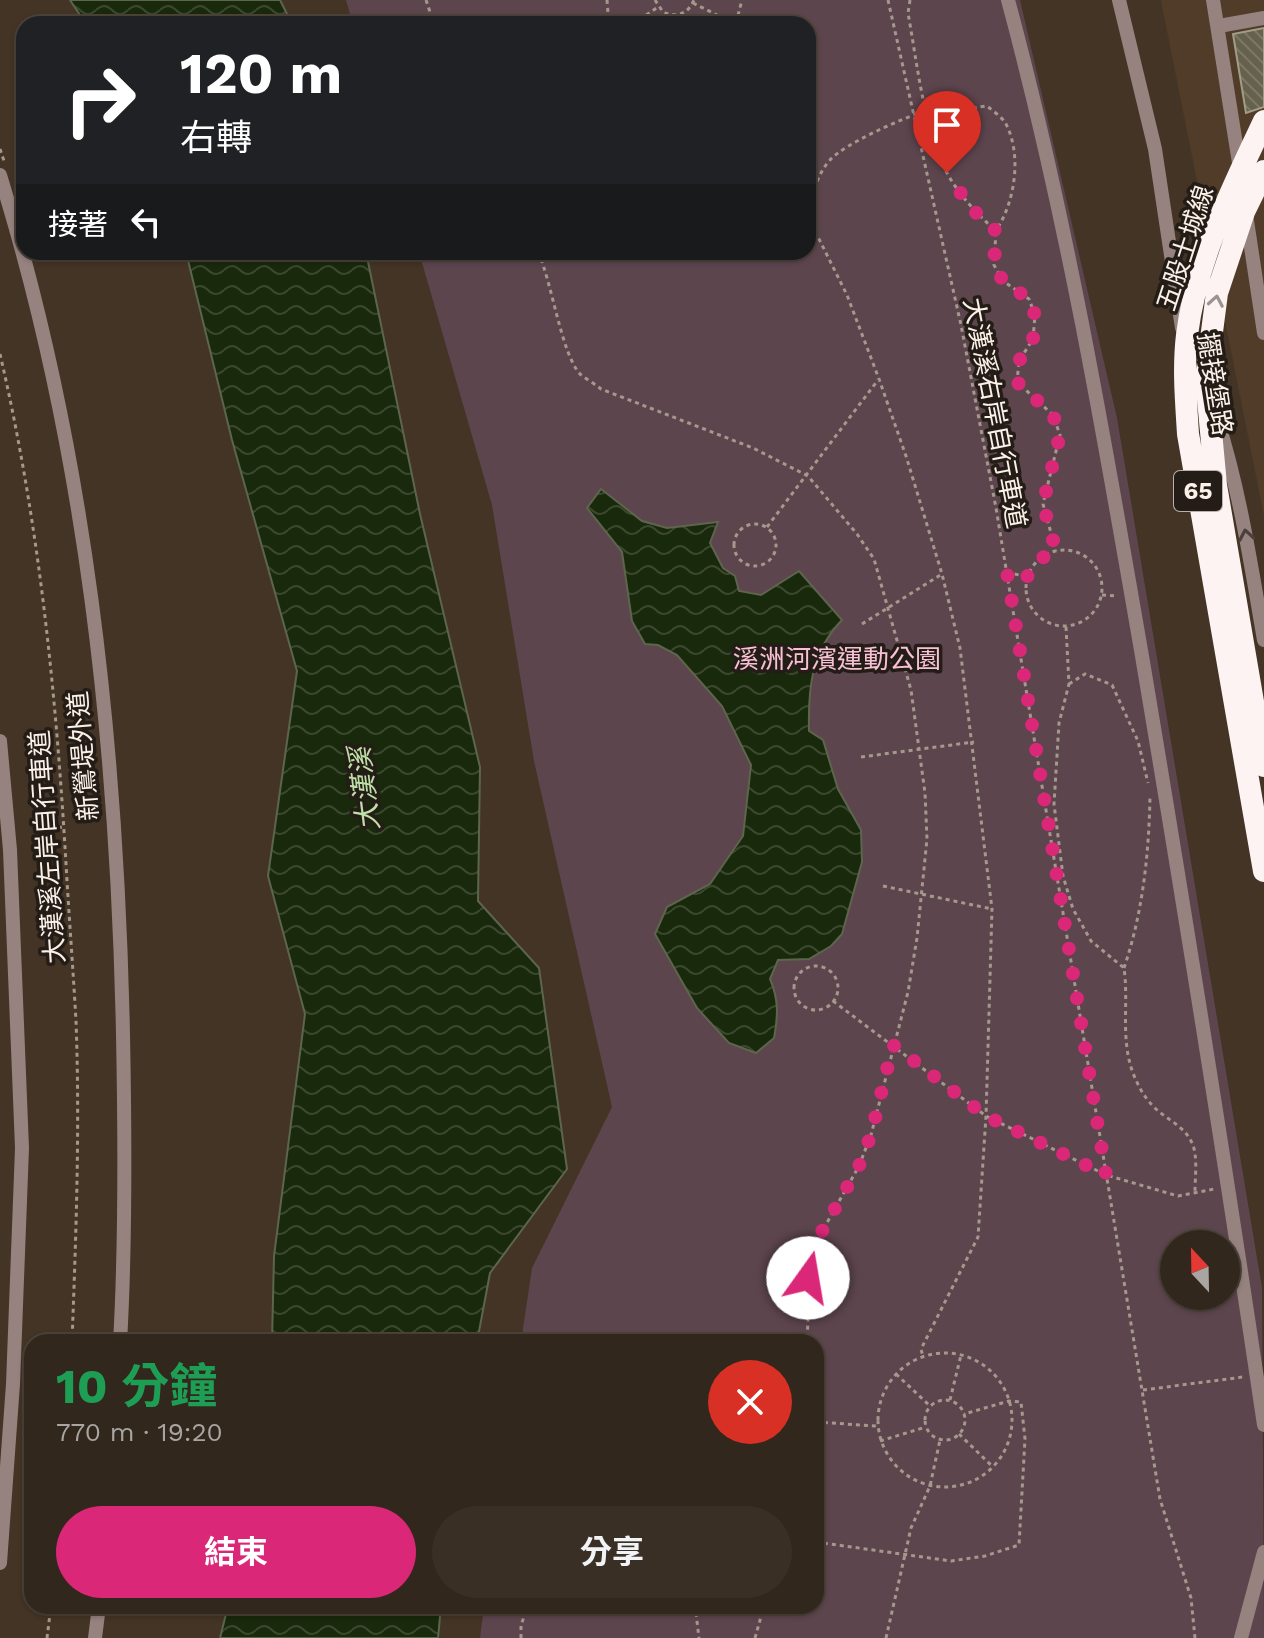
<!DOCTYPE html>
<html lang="zh-TW">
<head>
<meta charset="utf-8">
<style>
  :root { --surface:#32271c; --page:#3a2f25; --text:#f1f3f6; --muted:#a8a5a3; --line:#4d443b; --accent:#db2777 }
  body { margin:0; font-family:"Work Sans","Noto Sans TC",sans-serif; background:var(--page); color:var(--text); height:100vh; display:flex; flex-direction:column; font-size:30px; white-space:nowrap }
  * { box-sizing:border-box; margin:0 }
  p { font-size:26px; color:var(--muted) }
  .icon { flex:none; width:44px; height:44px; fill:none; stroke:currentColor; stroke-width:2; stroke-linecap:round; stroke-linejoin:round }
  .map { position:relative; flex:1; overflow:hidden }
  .panel { position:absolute; left:24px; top:1334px; width:800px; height:280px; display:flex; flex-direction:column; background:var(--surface); border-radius:24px; box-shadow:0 2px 6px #0004,0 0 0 2px var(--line) }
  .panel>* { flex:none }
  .banner { position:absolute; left:16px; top:16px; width:800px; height:244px; border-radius:24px; box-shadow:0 2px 6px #0004,0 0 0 2px var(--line); background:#202124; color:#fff; overflow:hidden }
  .needle { width:52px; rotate:338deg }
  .fabs { position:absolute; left:1160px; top:1230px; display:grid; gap:16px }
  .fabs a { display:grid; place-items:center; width:80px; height:80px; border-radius:50%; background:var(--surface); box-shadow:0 2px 6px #0004,0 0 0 2px var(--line); font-size:40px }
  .pin { position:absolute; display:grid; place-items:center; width:68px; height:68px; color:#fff; margin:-82px -34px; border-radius:50% 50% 50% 0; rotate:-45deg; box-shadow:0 0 8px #0007 }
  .pin .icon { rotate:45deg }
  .me { position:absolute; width:88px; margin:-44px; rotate:13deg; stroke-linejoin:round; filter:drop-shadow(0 0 6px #0008) }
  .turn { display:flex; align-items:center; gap:28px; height:168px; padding:0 32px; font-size:36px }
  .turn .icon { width:104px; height:104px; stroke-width:2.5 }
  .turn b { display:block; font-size:56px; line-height:68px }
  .then { display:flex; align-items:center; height:76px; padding:0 32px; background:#0003; gap:16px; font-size:30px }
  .round { display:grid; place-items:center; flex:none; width:84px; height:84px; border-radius:42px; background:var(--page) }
  .head { display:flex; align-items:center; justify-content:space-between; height:136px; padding:0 32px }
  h1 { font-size:48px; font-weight:700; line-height:60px; color:#1e9e55 }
  .action { display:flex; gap:16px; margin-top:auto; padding:16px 32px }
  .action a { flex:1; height:92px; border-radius:48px; background:var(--accent); color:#fff; font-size:32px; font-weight:700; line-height:92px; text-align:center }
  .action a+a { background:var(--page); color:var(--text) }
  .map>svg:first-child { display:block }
</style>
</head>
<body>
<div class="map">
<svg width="1264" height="1638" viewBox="0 0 1264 1638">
  <defs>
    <pattern id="water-waves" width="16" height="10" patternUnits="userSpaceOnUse" patternTransform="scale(2)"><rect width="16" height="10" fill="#19290b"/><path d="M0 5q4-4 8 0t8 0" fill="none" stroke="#3b482f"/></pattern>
    <pattern id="building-back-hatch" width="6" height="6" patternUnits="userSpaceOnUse" patternTransform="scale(2)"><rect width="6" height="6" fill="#66614c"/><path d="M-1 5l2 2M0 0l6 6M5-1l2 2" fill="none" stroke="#7d7866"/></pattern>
  </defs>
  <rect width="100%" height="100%" fill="#433425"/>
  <path fill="#513c29" d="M 1161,0 L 1264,0 L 1264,516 L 1162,6 Z"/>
  <path fill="#5d454e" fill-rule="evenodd" d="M 346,0 L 1020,0 L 1117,418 L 1262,1288 L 1264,1638 L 480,1638 L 484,1606 L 816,1606 L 816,1342 L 521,1342 L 532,1268 L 612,1107 L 534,761 L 492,505 L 419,252 L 808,252 L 808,24 L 353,24 ZM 1174,1244 L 1226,1244 L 1226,1296 L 1174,1296 Z"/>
  <path fill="url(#water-waves)" stroke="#5d654d" stroke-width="2" d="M 70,0 L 280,0 L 292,24 L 86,24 Z
    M 186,252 L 366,252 L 420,514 L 480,767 L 478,901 L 539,968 L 567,1169 L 490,1273 L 477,1342 L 272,1342 L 274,1256 L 305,1014 L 268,876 L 297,671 L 232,440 Z
    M 601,489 L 642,521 L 667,528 L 718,522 L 710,543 L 723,568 L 735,576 L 739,591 L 761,595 L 799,571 L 842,620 C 811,652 808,688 809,731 L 823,740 L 838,789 L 861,830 L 862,862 L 842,934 L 831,946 L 809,959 L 778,960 L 770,979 C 779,1000 778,1016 774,1038 L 756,1053 L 729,1043 L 697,1008 L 655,934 L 667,907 L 710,884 L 743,836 L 751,765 L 722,706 L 677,655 L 658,645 L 645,644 L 632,621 L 622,552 L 587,508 Z
    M 228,1606 L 441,1606 L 438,1638 L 220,1638 Z"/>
  <path fill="url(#building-back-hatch)" stroke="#a19d86" stroke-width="2" d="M 1264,28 L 1264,107 L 1246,113 L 1233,34 Z"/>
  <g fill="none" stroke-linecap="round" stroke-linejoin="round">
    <path stroke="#a5988d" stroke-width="3" stroke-dasharray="4 4" stroke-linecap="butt" d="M 426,0 L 434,24
      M 607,0 L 608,13 L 613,24
      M 655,0 L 663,12 C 677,18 688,14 694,0
      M 888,0 L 961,325 L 996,508 L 1160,1499 L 1191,1598 L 1195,1638
      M 910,0 L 908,13 C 917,62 924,131 948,175 C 961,197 977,214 996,231 L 994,265 L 1003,281 L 1029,299 L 1035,315 L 1033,339 L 1019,361 L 1017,382 L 1053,415 L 1060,435 L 1043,504 L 1056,551
      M 693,3 L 735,24
      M 676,15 L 677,24
      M 736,23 L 742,0
      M 633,24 L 658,7
      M 938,147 C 949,116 952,110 987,106 C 993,111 1002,117 1006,124 C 1022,155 1015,201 997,229
      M 0,149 L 4,161
      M 808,212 C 813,194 817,174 830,160 C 844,144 903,118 925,111
      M 808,217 L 847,295 L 879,379 L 906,456 L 942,574 L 960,648 L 992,909 L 986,1116 L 978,1237 L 921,1349 L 923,1357
      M 538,252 C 552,282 561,353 580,374 C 586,379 595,384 601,389 L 753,448 L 808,476 L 857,534 L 874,559 L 911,690 L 925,793 L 927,839 L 917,938 L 908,992 L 871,1135 L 859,1166 L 811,1251 L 807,1342
      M 0,354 C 39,522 56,692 66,864 C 69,916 73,968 76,1021 C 80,1128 76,1235 72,1342
      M734 545a21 21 0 1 1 42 0a21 21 0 1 1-42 0Z
      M 767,527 L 878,380
      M1026 588a38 38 0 1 1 76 0a38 38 0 1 1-76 0Z
      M 1007,572 L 1027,577
      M 1102,595 L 1118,596
      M 862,624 L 942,574
      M 1066,627 L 1069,684 L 1059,723 L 1054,804 L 1063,876 L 1073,909 L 1091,941 L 1124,968 C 1129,1003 1120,1038 1133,1073 C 1138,1086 1145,1099 1156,1109 C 1168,1120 1185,1127 1192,1143 C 1198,1155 1195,1178 1195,1192
      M 1069,684 L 1085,674 L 1112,685 L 1138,741 L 1148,783
      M 861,757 L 974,742
      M 34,830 L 64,827
      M 883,886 L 992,909
      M794 988a22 22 0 1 1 44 0a22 22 0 1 1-44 0Z
      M 1124,968 C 1143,912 1149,853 1150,795
      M 833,1001 L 986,1116 L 1106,1175 L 1178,1196 L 1214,1189
      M878 1420a67 67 0 1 1 134 0a67 67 0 1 1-134 0Z
      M 896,1374 L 930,1406
      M 1143,1390 L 1243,1377
      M925 1420a20 20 0 1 1 40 0a20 20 0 1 1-40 0Z
      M 950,1400 L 961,1355
      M 816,1422 L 876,1426
      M 959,1434 L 993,1467
      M 880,1441 L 926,1427
      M 816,1542 L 951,1561 L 985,1556 L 1019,1545 L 1025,1439 L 1021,1402 L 1009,1401 L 964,1414
      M 692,1606 L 696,1613 L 699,1638
      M 47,1638 L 51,1606
      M 521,1638 L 521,1625 L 528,1606
      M 755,1638 L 764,1606
      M 886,1638 L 911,1528 L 930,1486 L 940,1440"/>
    <path stroke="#96827f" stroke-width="14" d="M 1008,0 C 1066,215 1104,436 1142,656 C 1185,912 1226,1168 1264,1425
      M 1119,0 L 1155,149 L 1182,328
      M 1213,0 L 1240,169
      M 1219,26 L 1264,18
      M 0,175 C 86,452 117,745 123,1034 C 125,1136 126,1240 120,1342
      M 1246,214 L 1264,333
      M 1217,419 C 1240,491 1251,565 1264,640
      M 0,741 L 10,850 L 22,1148 L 13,1384 L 0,1563
      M 95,1638 L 99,1606
      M 1241,1638 L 1264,1552"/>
    <path stroke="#fdf3f2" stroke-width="22" d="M 1264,121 C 1232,189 1196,260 1187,335 C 1183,368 1186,401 1188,434 L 1264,871
      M 1264,171 L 1244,212 L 1217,293 L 1206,378 L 1216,485 L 1264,766"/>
  </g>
  <defs><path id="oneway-chevron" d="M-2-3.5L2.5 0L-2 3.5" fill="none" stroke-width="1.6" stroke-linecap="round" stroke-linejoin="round" transform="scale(2)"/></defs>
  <use stroke="#9b938f" href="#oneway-chevron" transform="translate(1216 301) rotate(-80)"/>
  <use stroke="#4c403b" href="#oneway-chevron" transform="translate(1246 535) rotate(-100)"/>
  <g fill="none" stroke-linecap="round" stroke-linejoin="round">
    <path stroke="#db2777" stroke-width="14" stroke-dasharray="0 25.2" d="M 808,1278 L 811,1251 L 859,1166 L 871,1135 L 893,1045 L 986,1116 L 1106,1175 L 1007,572 L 1027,577 C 1034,563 1041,557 1056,551 L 1043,504 L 1060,435 L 1053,415 L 1017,382 L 1019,361 L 1033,339 L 1035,315 L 1029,299 L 1003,281 L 994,265 L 996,231 L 971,208 L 947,173"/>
  </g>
  <g text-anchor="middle" stroke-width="7" stroke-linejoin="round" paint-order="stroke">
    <rect fill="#241d17" stroke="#bab1a9" stroke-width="2" x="1174" y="471" width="48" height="40" rx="6"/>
    <g font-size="24" font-weight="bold" fill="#fbf1e8">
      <text x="1198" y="499">65</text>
    </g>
    <g font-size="26" fill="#fbf1e8" stroke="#241d17">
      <text transform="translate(1185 248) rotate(-72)" y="9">五股土城線</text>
      <text transform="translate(1215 384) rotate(81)" y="9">擺接堡路</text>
      <text transform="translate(995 413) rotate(79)" y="9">大漢溪右岸自行車道</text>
      <text transform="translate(83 756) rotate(-95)" y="9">新鶯堤外道</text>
      <text transform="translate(47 847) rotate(-94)" y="9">大漢溪左岸自行車道</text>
    </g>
    <g font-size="26" fill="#f7c0d4" stroke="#241d17">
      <text x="837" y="668">溪洲河濱運動公園</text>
    </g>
    <g font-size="28" font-style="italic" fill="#bee0a7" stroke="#241d17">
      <text transform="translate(364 789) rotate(-97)" y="10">大漢溪</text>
    </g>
  </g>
</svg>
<div class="fabs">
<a><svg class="needle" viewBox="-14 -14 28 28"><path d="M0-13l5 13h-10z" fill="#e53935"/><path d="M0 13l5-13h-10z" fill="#a8a5a3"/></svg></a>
</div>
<div class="pin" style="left:947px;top:173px;background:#d93025"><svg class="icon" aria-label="arrive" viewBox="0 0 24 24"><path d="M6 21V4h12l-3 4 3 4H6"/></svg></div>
<svg class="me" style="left:808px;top:1278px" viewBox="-20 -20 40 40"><circle r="19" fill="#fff"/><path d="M0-13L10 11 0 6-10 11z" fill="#db2777"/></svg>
<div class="banner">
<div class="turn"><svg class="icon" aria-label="right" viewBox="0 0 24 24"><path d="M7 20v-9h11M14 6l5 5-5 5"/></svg><div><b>120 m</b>右轉</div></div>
<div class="then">接著<svg class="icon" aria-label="left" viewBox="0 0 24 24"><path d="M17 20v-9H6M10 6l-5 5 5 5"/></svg></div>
</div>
<section class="panel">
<div class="head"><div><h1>10 分鐘</h1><p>770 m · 19:20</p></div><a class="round" style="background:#d93025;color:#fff"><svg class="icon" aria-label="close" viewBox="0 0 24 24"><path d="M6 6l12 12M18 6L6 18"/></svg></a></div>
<div class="action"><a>結束</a><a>分享</a></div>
</section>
</div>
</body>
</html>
